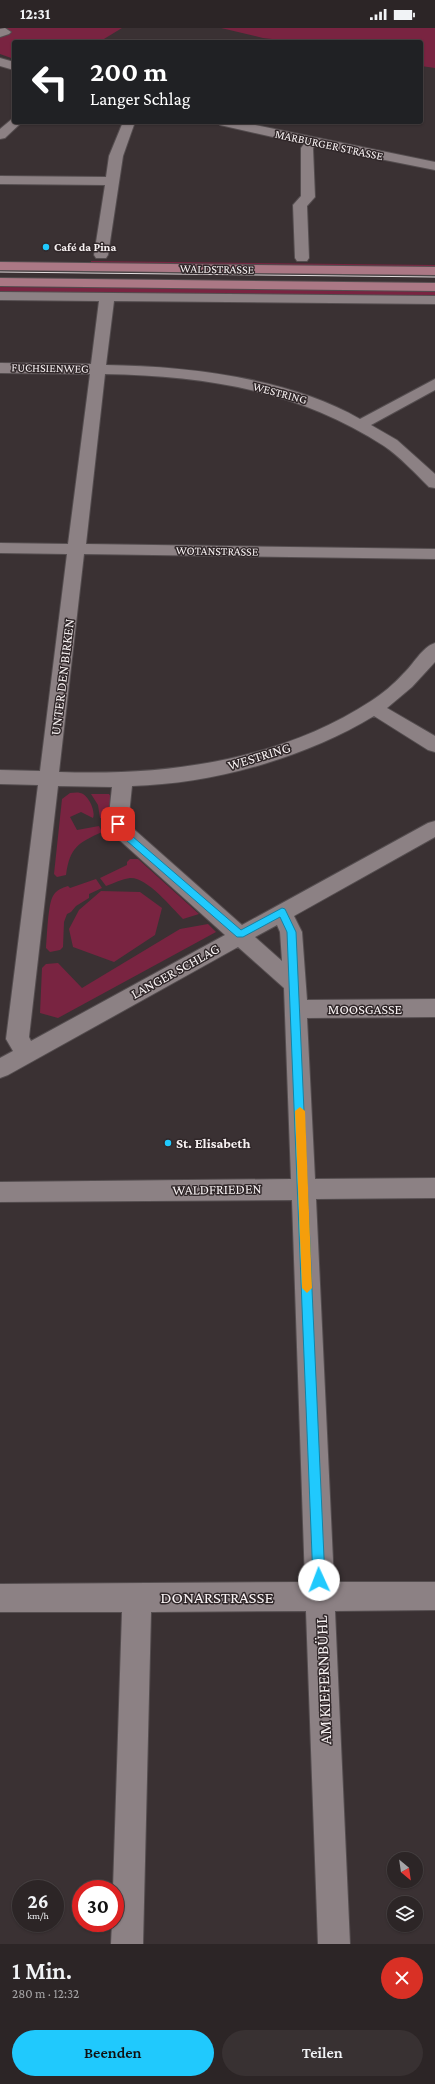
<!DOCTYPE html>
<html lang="de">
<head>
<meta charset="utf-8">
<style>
  :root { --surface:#2c2526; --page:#383132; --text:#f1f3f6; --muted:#a6a5a7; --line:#484243; --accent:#20c9fd }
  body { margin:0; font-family:"Crimson Pro",serif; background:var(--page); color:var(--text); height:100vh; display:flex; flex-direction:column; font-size:15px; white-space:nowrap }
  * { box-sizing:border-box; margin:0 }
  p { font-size:13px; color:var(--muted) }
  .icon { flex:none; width:22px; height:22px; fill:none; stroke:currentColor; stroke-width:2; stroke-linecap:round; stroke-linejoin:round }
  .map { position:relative; height:1916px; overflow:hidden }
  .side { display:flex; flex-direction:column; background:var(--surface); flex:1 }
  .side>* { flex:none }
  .hud { position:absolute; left:12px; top:12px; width:411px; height:84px; border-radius:4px; box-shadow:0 1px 3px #0004,0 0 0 1px var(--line); background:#202124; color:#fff; overflow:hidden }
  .needle { width:26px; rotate:151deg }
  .buttons { position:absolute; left:387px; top:1824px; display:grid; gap:8px }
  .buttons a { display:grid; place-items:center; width:36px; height:36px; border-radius:50%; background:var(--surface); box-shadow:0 1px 3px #0004,0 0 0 1px var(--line); font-size:20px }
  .speed { position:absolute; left:12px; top:1852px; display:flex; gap:8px; font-size:20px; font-weight:700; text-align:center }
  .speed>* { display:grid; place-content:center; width:52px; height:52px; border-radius:50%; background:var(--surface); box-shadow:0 1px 3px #0004,0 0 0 1px var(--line); line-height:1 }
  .speed small { font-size:10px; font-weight:400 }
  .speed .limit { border:6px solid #d22; background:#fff; color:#111 }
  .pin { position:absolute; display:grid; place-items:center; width:34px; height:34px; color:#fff; margin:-17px; border-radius:8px; box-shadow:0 2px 6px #0006 }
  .me { position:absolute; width:44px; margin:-22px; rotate:358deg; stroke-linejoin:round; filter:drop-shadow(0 0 3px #0008) }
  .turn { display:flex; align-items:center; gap:14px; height:84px; padding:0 12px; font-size:18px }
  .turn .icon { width:52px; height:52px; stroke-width:2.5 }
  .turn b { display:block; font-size:28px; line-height:34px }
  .round { display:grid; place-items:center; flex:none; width:42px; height:42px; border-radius:21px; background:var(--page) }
  .overview { display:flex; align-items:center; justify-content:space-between; height:68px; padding:0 12px }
  h1 { font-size:24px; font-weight:600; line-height:30px }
  .button { display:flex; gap:8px; margin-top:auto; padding:8px 12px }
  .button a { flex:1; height:46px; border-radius:24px; background:var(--accent); color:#111; font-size:16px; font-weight:600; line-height:46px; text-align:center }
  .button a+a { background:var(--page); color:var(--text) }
  .status { display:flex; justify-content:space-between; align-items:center; height:28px; padding:0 20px; background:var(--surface); direction:ltr }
  .status svg { height:11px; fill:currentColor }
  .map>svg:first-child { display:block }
</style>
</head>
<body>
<div class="status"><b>12:31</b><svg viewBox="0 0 49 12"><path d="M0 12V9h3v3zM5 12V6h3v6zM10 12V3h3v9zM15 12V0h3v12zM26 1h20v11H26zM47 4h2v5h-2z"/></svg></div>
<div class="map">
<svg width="435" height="1916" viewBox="0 0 435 1916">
  <rect width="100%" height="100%" fill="#3a3133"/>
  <path fill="#792441" d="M 0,0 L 122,0 L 99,14 L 14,14 L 14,31 L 0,26 Z
    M 221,0 L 435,0 L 435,40 L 421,38 L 421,14 L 298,14 L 263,10 Z
    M 91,233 L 435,237 L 435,239 L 91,235 Z
    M 0,259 L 435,263 L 435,270 L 0,265 Z
    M 70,765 C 73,765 77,764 80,765 C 88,766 96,783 93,790 L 81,784 L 70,789 L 77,802 L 99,798 L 102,804 C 78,815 70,819 66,847 L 57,849 L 54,846 L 62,771 Z
    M 91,766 L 109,766 L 111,769 L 110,792 L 100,790 L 98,777 Z
    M 130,831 L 138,831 L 199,886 L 183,891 C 171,879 147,849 130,850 C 122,851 114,855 106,858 L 100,850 L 127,837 L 127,834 Z
    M 96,851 L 102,860 L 89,866 L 89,870 L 76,878 L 71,884 L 67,886 L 64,894 L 63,919 L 60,922 L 50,924 L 46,920 C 47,908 48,876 53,868 C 56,862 62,860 68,858 L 70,860 Z
    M 101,863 L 140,864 L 162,880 L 155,907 L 114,934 L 73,919 L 69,901 L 79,882 Z
    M 208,896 L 216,904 L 58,990 L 40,985 L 42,940 L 46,936 L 58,935 L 82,960 L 180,901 Z"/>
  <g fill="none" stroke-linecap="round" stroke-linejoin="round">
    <g stroke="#544d4f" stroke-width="2">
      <path id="minor" d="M 5,0 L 11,4 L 9,6 L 0,9 L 0,1 Z
        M 0,30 L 14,34 L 14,42 L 0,38 Z
        M 12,91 L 14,91 L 14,94 L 22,94 L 5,110 L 0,111 L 0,101 Z
        M 123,94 L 135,94 L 123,128 L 108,227 L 106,230 L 96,230 L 94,227 L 105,157 L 0,156 L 0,148 L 106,149 L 109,128 Z
        M 218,94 L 241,94 L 435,134 L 435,142 L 315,118 L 313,120 L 315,169 L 307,178 L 309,230 L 307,233 L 297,233 L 295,230 L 293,177 L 301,168 L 301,120 L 304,116 L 220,97 Z
        M 0,264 L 435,268 L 435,276 L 114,273 L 106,337 C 186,338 290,350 360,391 L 435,351 L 435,362 L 371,397 L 397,412 L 435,446 L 435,460 L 429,459 C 415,445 400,429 384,418 C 298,362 206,348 105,346 L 86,516 L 435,521 L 435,531 L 84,526 L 59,744 C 166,748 279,733 371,673 C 382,666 394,656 403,646 C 413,637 422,619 435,615 L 435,634 L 412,659 L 387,680 L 435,708 L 435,724 L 428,722 L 374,688 C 305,730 212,756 132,758 L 128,796 L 242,897 L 428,795 L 435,793 L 435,809 L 294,888 L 302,904 L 307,972 L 435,971 L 435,989 L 307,990 L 315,1151 L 435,1150 L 435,1170 L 316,1171 L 334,1554 L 435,1554 L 435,1582 L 335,1583 L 350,1916 L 318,1916 L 306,1583 L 151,1584 L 143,1916 L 111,1916 L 112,1895 L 115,1895 L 115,1861 L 113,1861 L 122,1584 L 0,1584 L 0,1556 L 305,1554 L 292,1172 L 0,1174 L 0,1154 L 291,1151 L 284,960 L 238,919 L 8,1047 L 0,1050 L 0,1030 L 13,1023 L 6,1011 L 38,757 L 0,756 L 0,742 L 40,743 L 67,526 L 0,525 L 0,515 L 68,516 L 90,346 L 0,345 L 0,335 L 91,336 L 99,273 L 0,272 ZM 58,758 L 112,759 L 108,796 L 115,808 L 225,907 L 31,1013 L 29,1009 ZM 277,897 L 280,904 L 282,933 L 255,909 Z"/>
    </g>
    <g stroke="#544d4f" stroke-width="2">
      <path id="major" d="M 0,234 L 435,239 L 435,247 L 0,242 Z
        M 0,250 L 435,255 L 435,263 L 0,258 Z"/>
    </g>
    <use href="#minor" fill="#8c8184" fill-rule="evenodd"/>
    <use href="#major" fill="#ab7885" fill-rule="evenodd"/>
    <path stroke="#e3dcde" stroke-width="1" d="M 0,244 L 435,249"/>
  </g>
  <path fill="#20c9fd" stroke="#1583a4" d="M 118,793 L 121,794 L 125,802 L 241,902 L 282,880 L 285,881 L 296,904 L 325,1552 L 323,1556 L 319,1558 L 315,1556 L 313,1552 L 287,904 L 280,889 L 243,909 L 237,909 L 119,806 L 114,796 Z"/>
  <path fill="#f59e0b" d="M 300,1079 L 305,1083 L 312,1260 L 307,1265 L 302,1260 L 295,1083 Z"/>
  <g fill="#20c9fd" stroke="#302729" stroke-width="1.5">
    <circle cx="46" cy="219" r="4"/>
    <circle cx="168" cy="1115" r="4"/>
  </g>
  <g text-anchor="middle" stroke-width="3" stroke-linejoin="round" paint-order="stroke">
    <g font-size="12" fill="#f7f1f2" stroke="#302729">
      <text transform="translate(329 117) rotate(12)" y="4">MARBURGER STRASSE</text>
      <text transform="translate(217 241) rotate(1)" y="4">WALDSTRASSE</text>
      <text transform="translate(50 340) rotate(1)" y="4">FUCHSIENWEG</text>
      <text transform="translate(280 365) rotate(15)" y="4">WESTRING</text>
      <text transform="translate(217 523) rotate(1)" y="4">WOTANSTRASSE</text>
    </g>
    <g font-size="12" font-weight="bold" fill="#f7f1f2" stroke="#302729" text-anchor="start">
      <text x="54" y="223">Café da Pina</text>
    </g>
    <g font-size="14" fill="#f7f1f2" stroke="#302729">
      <text transform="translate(62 649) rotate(-83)" y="5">UNTER DEN BIRKEN</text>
      <text transform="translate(259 728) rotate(-17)" y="5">WESTRING</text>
      <text transform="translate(175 943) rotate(-29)" y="5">LANGER SCHLAG</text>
      <text x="365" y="986">MOOSGASSE</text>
      <text transform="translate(217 1161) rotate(-1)" y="5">WALDFRIEDEN</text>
    </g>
    <g font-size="14" font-weight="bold" fill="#f7f1f2" stroke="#302729" text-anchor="start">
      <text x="176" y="1120">St. Elisabeth</text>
    </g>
    <g font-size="17" fill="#f7f1f2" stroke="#302729">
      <text x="217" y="1575">DONARSTRASSE</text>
      <text transform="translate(323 1652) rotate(-92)" y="6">AM KIEFERNBÜHL</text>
    </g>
  </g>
</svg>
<div class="buttons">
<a><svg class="needle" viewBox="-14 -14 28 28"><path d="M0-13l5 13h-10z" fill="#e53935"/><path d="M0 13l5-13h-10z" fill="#a6a5a7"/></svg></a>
<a><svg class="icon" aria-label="layers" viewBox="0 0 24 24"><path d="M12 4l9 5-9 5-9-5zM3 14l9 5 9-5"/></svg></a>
</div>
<div class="speed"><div>26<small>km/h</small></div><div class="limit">30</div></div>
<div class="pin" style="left:118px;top:796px;background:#d93025"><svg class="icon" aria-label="arrive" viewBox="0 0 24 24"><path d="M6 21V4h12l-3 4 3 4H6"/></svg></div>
<svg class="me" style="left:319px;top:1552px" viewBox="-20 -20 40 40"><circle r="19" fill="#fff"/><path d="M0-13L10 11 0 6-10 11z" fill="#20c9fd"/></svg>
<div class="hud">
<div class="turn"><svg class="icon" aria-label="left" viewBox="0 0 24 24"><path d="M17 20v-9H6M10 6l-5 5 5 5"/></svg><div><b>200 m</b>Langer Schlag</div></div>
</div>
</div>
<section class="side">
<div class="overview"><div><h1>1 Min.</h1><p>280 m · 12:32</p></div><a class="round" style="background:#d93025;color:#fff"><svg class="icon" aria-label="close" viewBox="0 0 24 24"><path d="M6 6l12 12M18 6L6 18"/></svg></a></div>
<div class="button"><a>Beenden</a><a>Teilen</a></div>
</section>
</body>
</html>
